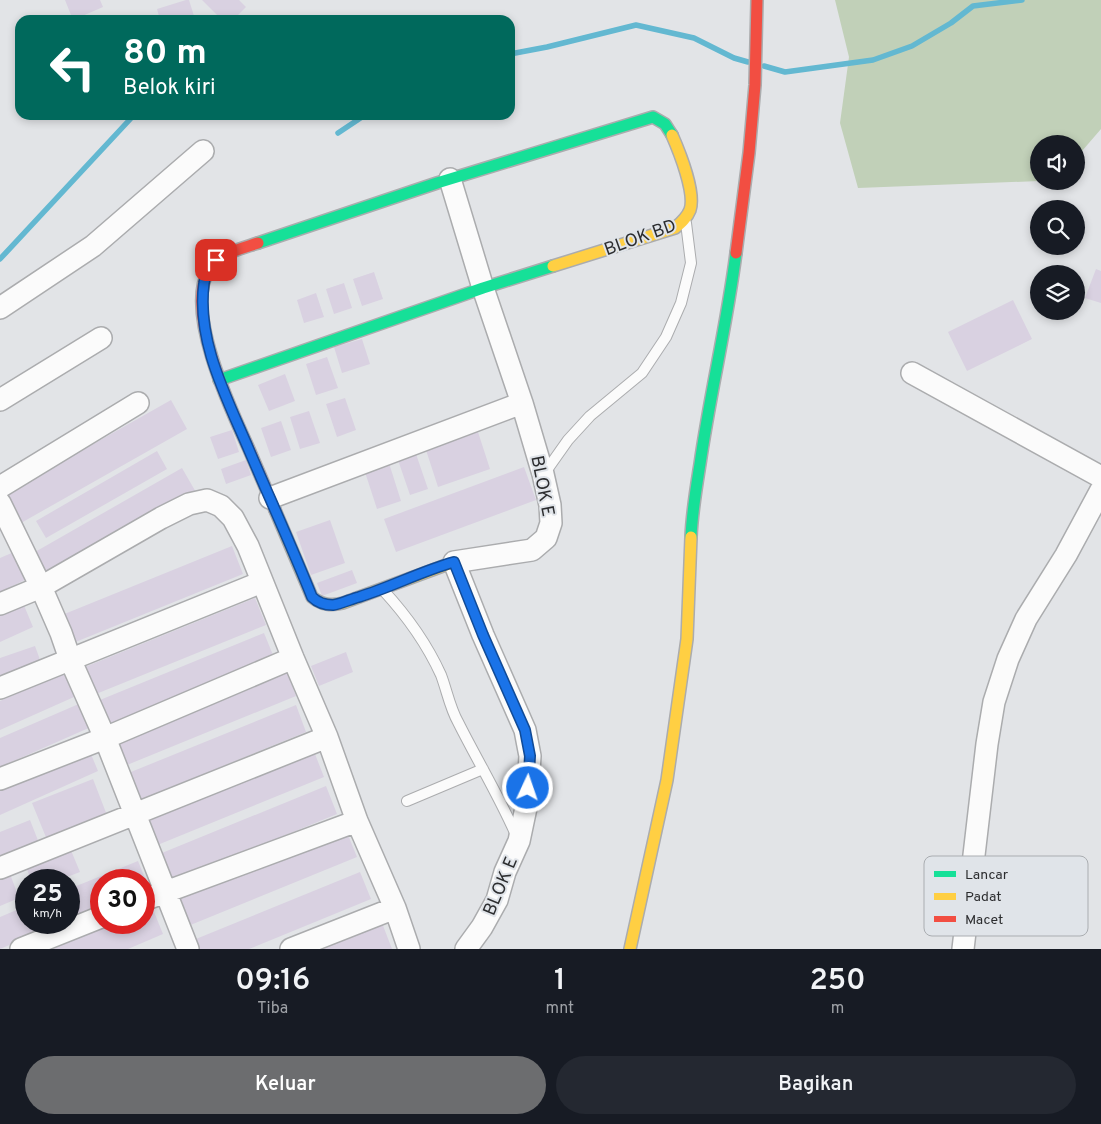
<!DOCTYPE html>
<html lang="id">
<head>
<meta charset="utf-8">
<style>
  :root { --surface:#171b24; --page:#242831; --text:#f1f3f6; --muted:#9ea1a6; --accent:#6c6d6f }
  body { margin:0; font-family:Overpass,sans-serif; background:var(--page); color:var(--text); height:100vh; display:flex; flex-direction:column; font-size:19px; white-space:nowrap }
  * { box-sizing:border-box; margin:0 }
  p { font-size:16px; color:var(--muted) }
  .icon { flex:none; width:28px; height:28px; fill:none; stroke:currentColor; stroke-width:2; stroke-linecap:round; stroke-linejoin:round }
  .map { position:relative; height:949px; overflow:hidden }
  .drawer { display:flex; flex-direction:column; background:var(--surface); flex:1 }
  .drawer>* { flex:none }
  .guide { position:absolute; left:15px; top:15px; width:500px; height:105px; border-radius:15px; box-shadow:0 2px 8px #0003; background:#00695c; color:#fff; overflow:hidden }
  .tools { position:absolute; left:1030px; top:135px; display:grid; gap:10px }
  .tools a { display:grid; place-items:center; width:55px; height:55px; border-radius:50%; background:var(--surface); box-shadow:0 2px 8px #0003; font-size:25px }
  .speed { position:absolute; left:15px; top:869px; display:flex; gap:10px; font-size:25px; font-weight:700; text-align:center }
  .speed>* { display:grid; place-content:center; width:65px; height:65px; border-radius:50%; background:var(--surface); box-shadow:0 2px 8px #0003; line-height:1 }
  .speed small { font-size:12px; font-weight:400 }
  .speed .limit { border:8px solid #d22; background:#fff; color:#111 }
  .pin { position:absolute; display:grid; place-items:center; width:42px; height:42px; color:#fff; margin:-21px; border-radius:10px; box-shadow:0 2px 8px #0006 }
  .me { position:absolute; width:55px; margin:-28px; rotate:3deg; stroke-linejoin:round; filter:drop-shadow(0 0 4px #0008) }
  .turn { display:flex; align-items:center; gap:18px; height:105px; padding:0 25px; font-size:22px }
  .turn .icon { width:65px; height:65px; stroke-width:2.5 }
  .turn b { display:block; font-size:35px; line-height:42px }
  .eta { display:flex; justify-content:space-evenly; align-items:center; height:85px; text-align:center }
  .eta b { font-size:30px; font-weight:600; line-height:35px }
  .action { display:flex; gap:10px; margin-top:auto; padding:10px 25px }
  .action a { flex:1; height:58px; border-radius:30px; background:var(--accent); color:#fff; font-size:20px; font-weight:600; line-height:58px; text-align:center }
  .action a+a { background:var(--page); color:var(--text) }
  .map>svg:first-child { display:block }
</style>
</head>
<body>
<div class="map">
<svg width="1101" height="949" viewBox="0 0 1101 949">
  <rect width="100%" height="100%" fill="#e2e4e7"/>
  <path fill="#c1d0b8" d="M 835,0 L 1101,0 L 1101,129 L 1076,158 L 1076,144 L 1039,144 L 1039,181 L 858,188 L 840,123 L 849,57 Z"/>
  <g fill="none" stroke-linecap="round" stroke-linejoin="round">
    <path stroke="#63b8d1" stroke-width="5.5" d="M 510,54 L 547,47 L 636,25 L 694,38 L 734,58 L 748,62
      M 764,66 L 785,72 L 873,60 L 912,46 L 951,23 L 973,6 L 1022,0
      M 338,133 L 365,115
      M 0,259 L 134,115"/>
  </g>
  <path fill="#d9d1e1" d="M 65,0 L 100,0 L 103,7 L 73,20 Z
    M 186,0 L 189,0 L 194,16 L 179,20 L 160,20 L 157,9 Z
    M 202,0 L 239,0 L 246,7 L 233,20 L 222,20 Z
    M 1096,269 L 1101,271 L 1101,303 L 1085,298 Z
    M 374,272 L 383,299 L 362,306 L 353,279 Z
    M 344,283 L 352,308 L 334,314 L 326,289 Z
    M 316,293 L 324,317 L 304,323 L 297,300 Z
    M 1013,300 L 1032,339 L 967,371 L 948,332 Z
    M 362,339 L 370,364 L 342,373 L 334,347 Z
    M 327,357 L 338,388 L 316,395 L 306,364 Z
    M 285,374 L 295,401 L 269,411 L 258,385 Z
    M 345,398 L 356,430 L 337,437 L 326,404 Z
    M 171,400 L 187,429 L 21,523 L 5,494 Z
    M 309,411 L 320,443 L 300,449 L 290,417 Z
    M 281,421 L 291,450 L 271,457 L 261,428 Z
    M 232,430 L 239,452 L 218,459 L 210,437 Z
    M 478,432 L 490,469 L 438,487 L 426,450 Z
    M 157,451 L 167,469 L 46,538 L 36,521 Z
    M 416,454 L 428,489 L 410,495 L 398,460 Z
    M 246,460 L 251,475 L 226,484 L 221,469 Z
    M 388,460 L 401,501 L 377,509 L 364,469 Z
    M 524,467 L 536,500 L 396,552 L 384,519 Z
    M 182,468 L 197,494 L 50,578 L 35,552 Z
    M 330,520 L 345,563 L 311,575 L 296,532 Z
    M 232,546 L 243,574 L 73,643 L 62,615 Z
    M 14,552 L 27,579 L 0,592 L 0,558 Z
    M 352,570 L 357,583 L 322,596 L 317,583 Z
    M 255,598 L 266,625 L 96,694 L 85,667 Z
    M 23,603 L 33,627 L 0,642 L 0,614 Z
    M 264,633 L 275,660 L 106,729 L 95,702 Z
    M 35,646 L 43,668 L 0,683 L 0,658 Z
    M 346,652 L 353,672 L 319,686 L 311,666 Z
    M 286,669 L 296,696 L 127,765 L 117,738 Z
    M 64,673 L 74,697 L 0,730 L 0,701 Z
    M 81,703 L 91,727 L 0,767 L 0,738 Z
    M 296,705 L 306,732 L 138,801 L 126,774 Z
    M 88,747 L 98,771 L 0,815 L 0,786 Z
    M 313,749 L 324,777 L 155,846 L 144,818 Z
    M 93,779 L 110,823 L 50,847 L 32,803 Z
    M 326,786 L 337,814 L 168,883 L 157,855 Z
    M 30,820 L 39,843 L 0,859 L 0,832 Z
    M 346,830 L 357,857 L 188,926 L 177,899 Z
    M 70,848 L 80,872 L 59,880 L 31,880 L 26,867 Z
    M 138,861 L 149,888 L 144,890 L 144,880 L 101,880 L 101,907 L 69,921 L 69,889 Z
    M 360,872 L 371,899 L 249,949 L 195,949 L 191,941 Z
    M 10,874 L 19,898 L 0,906 L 0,878 Z
    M 26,906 L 26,922 L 64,922 L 0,949 L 0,917 Z
    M 152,907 L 163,934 L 128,949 L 50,949 L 115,922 L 144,922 L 144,911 Z
    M 382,923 L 392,949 L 318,949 Z"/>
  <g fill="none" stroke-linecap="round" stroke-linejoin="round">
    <g stroke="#abacae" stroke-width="12">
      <path id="lane" d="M 544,474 L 568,440 L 590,416 L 642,373 L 666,337 L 681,303 L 691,263 L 686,223
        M 383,590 C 407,616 426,642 441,675 C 447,691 450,708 458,722 C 477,760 499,796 516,835
        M 407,801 L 483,769"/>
    </g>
    <g stroke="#abacae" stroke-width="24">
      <path id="street" d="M 450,179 L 483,288 L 522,403 L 543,474 L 550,505 L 551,523 L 546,538 L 532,550 L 454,562 L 483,635 L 525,730 L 530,756 L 527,803 L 519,841 L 505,872 L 497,900 L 482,927 L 466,949
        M 0,308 L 93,246 L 203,151
        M 912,373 L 1101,477
        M 0,400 L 101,338
        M 0,487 L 138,403
        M 270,498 L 522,403
        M 0,503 L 41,587 L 61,633 L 70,659 L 105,738 L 188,949
        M 0,604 L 41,587 L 161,518 L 189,504 L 207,500 L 221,506 L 233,518 L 248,546 L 293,658 L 327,737 L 357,821 L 395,908 L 409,949
        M 0,688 L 262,582
        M 0,779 L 105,738 L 293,658
        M 0,868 L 327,737
        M 144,900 L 357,821
        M 21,949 L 101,917
        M 291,949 L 395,908
        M 963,949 L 987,744 L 994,702 L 1008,659 L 1026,619 L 1066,555 L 1101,490"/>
    </g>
    <g stroke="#abacae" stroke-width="14">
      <path id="fast" d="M 258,243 L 437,183 L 653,117 L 665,124 L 672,135
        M 219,380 L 483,288 L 553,266
        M 691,537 C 692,512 696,489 700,464 C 710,394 727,324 736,253"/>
    </g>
    <g stroke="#abacae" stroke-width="14">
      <path id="slow" d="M 553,266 L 675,228 C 681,223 687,218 690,210 C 696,193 679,151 672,135
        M 275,510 L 312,597 C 322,605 331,606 343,603 L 454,562
        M 630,949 L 667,780 L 687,639 L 691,537"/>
    </g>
    <g stroke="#abacae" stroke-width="14">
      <path id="jam" d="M 258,243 C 240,249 219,253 209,270 C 184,310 230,408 248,447 C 257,468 266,489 275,510
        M 736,253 L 749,153 L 755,85 L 757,0"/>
    </g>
    <use href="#lane" stroke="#fbfbfb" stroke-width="10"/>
    <use href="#street" stroke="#fbfbfb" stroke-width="21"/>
    <use href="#fast" stroke="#16e098" stroke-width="11"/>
    <use href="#slow" stroke="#ffcf43" stroke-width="11"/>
    <use href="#jam" stroke="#f24e42" stroke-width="11"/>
  </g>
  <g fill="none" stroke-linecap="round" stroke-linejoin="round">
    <g stroke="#114b97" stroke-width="12">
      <path id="route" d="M 216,260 C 211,266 205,274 204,283 C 196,341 227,398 249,450 C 270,499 292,547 312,597 C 318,603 324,605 333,605 C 341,604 351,599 359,597 C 391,587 422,571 454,562 L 483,635 L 525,730 L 530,756 L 528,788"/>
    </g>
    <use href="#route" stroke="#1a73e8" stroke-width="9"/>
  </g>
  <g text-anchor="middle" stroke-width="4" stroke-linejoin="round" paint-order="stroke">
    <g font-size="18" fill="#2c2d2f" stroke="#e0e4e9">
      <text transform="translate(640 237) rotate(-20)" y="6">BLOK BD</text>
      <text transform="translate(543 486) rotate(79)" y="6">BLOK E</text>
      <text transform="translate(500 886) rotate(-67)" y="6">BLOK E</text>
    </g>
  </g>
  <rect x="924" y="856" width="164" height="80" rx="8" fill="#e0e4e9" stroke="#aaadb1" stroke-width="1"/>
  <rect x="934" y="871" width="22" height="6" fill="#16e098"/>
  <rect x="934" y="893" width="22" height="7" fill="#ffcf43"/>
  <rect x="934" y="916" width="22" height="6" fill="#f24e42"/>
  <g font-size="14" fill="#2c2d2f">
    <text x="965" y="879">Lancar</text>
    <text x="965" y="901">Padat</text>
    <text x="965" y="924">Macet</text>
  </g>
</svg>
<div class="tools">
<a><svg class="icon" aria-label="sound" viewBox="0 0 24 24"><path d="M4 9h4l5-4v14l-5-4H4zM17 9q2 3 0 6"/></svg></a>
<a><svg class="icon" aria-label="search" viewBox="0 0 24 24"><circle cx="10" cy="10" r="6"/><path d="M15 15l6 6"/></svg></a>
<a><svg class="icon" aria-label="layers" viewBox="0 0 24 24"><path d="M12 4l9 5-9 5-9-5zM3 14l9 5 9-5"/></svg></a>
</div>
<div class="speed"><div>25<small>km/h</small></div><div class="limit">30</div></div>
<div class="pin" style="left:216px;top:260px;background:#d93025"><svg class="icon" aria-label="arrive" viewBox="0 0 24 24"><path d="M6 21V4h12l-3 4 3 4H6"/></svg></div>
<svg class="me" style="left:528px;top:788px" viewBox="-20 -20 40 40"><circle r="17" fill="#1a73e8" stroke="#fff" stroke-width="3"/><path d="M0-11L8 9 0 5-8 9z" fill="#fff"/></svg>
<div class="guide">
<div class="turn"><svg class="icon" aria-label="left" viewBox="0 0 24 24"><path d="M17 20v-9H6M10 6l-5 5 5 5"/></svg><div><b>80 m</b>Belok kiri</div></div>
</div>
</div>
<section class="drawer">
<div class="eta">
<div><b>09:16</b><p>Tiba</p></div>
<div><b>1</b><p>mnt</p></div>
<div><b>250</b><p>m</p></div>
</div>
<div class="action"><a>Keluar</a><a>Bagikan</a></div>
</section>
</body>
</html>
